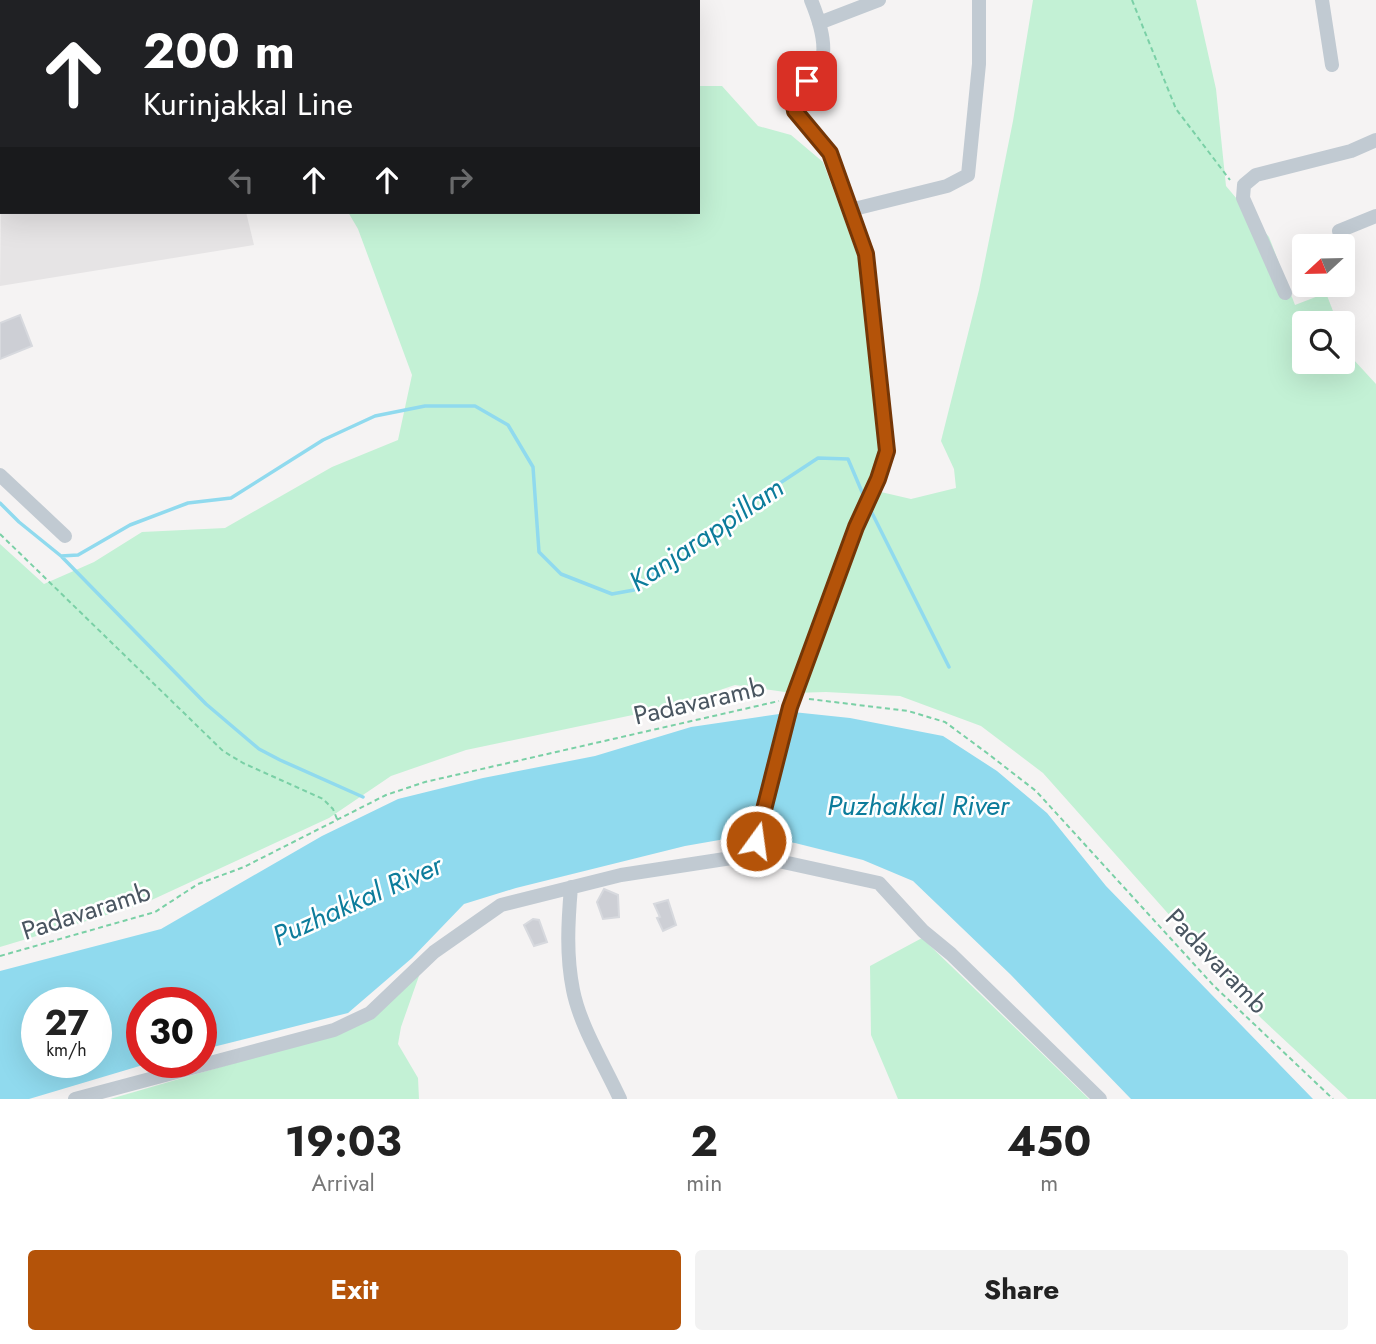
<!DOCTYPE html>
<html lang="en">
<head>
<meta charset="utf-8">
<style>
  :root { --surface:#fff; --page:#f2f2f2; --text:#222; --muted:#767676; --accent:#b45309 }
  body { margin:0; font-family:Jost,sans-serif; background:var(--page); color:var(--text); height:100vh; display:flex; flex-direction:column; font-size:26px; white-space:nowrap }
  * { box-sizing:border-box; margin:0 }
  p { font-size:23px; color:var(--muted) }
  .icon { flex:none; width:38px; height:38px; fill:none; stroke:currentColor; stroke-width:2; stroke-linecap:round; stroke-linejoin:round }
  .map { position:relative; height:1099px; overflow:hidden }
  .details { display:flex; flex-direction:column; background:var(--surface); flex:1 }
  .details>* { flex:none }
  .top-card { position:absolute; left:0px; top:0px; width:700px; height:214px; box-shadow:0 7px 28px #0002; background:#202124; color:#fff; overflow:hidden }
  .needle { width:46px; rotate:248deg }
  .buttons { position:absolute; left:1292px; top:234px; display:grid; gap:14px }
  .buttons a { display:grid; place-items:center; width:63px; height:63px; border-radius:7px; background:var(--surface); box-shadow:0 7px 28px #0002; font-size:35px }
  .speed { position:absolute; left:21px; top:987px; display:flex; gap:14px; font-size:35px; font-weight:700; text-align:center }
  .speed>* { display:grid; place-content:center; width:91px; height:91px; border-radius:50%; background:var(--surface); box-shadow:0 7px 28px #0002; line-height:1 }
  .speed small { font-size:18px; font-weight:400 }
  .speed .limit { border:10px solid #d22; background:#fff; color:#111 }
  .pin { position:absolute; display:grid; place-items:center; width:60px; height:60px; color:#fff; margin:-30px; border-radius:14px; box-shadow:0 4px 10px #0006 }
  .me { position:absolute; width:77px; margin:-38px; rotate:14deg; stroke-linejoin:round; filter:drop-shadow(0 0 5px #0008) }
  .turn { display:flex; align-items:center; gap:24px; height:147px; padding:0 28px; font-size:32px }
  .turn .icon { width:91px; height:91px; stroke-width:2.5 }
  .turn b { display:block; font-size:49px; line-height:60px }
  .lanes { display:flex; align-items:center; height:66px; padding:0 28px; background:#0003; justify-content:center; gap:35px; direction:ltr }
  .lanes .off { opacity:.35 }
  .eta { display:flex; justify-content:space-evenly; align-items:center; height:119px; text-align:center }
  .eta b { font-size:42px; font-weight:700; line-height:49px }
  .cta { display:flex; gap:14px; margin-top:auto; padding:14px 28px }
  .cta a { flex:1; height:80px; border-radius:7px; background:var(--accent); color:#fff; font-size:28px; font-weight:700; line-height:80px; text-align:center }
  .cta a+a { background:var(--page); color:var(--text) }
  .map>svg:first-child { display:block }
</style>
</head>
<body>
<div class="map">
<svg width="1376" height="1099" viewBox="0 0 1376 1099">
  <rect width="100%" height="100%" fill="#f5f3f3"/>
  <path fill="#e6e4e5" d="M 2,92 L 2,212 L 246,212 L 254,245 L 0,286 Z"/>
  <path fill="#c3f1d5" d="M 1033,0 L 1196,0 L 1216,89 L 1226,186 L 1269,237 L 1295,305 L 1326,293 L 1338,324 L 1304,324 L 1304,362 L 1342,362 L 1342,334 L 1353,359 L 1376,384 L 1376,1099 L 1348,1099 L 1261,1018 L 1043,773 L 981,726 L 900,696 L 826,692 L 792,693 L 735,685 L 666,708 L 466,750 L 391,776 L 329,818 L 143,904 L 0,947 L 0,544 L 44,584 L 94,562 L 142,532 L 225,528 L 332,467 L 398,440 L 412,375 L 358,229 L 348,212 L 698,212 L 698,86 L 722,86 L 758,126 L 791,135 L 823,162 L 842,213 L 862,269 L 883,453 L 868,489 L 911,499 L 956,488 L 954,469 L 941,441 L 979,290 L 1013,121 Z
    M 922,938 L 1089,1099 L 898,1099 L 871,1035 L 870,966 Z
    M 420,973 L 401,1027 L 398,1044 L 418,1078 L 419,1099 L 110,1099 L 348,1030 Z"/>
  <path fill="#90daee" fill-rule="evenodd" d="M 793,712 L 850,718 L 943,736 L 997,771 L 1047,813 L 1106,886 L 1313,1099 L 1131,1099 L 1010,974 L 913,881 L 863,860 L 795,843 L 748,835 L 685,846 L 516,888 L 464,904 L 412,958 L 348,1013 L 201,1050 L 201,1003 L 142,1003 L 142,1062 L 153,1062 L 29,1099 L 0,1099 L 0,971 L 161,929 L 322,836 L 398,799 L 483,778 L 595,756 L 691,727 ZM 37,1003 L 96,1003 L 96,1062 L 37,1062 Z"/>
  <g fill="none" stroke-linecap="round" stroke-linejoin="round">
    <path stroke="#90daee" stroke-width="3.5" d="M 0,503 L 19,522 L 61,556 L 78,555 L 130,525 L 188,503 L 231,498 L 323,440 L 375,416 L 425,406 L 475,406 L 508,425 L 533,467 L 539,552 L 561,574 L 612,594 L 634,590 L 698,537 L 818,458 L 848,459 L 865,499
      M 870,509 L 949,667
      M 62,557 L 206,704 L 246,738 L 259,749 L 280,760 L 363,797"/>
  </g>
  <path fill="#cdcfd5" stroke="#d7d9de" stroke-width="2" d="M 20,315 L 32,346 L 0,359 L 0,323 Z
    M 604,889 L 618,895 L 619,917 L 603,919 L 597,902 Z
    M 668,900 L 676,925 L 663,931 L 657,918 L 660,917 L 654,904 Z
    M 533,919 L 539,920 L 547,942 L 534,946 L 524,925 Z"/>
  <g fill="none" stroke-linecap="round" stroke-linejoin="round">
    <path stroke="#7ad0a6" stroke-width="2" stroke-dasharray="5 3.5" stroke-linecap="butt" d="M 1132,0 L 1176,109 L 1230,180
      M 0,534 L 223,751 L 243,763 L 323,799 L 333,809 L 337,819
      M 809,699 L 908,711 L 945,722 L 987,753 L 1036,791 L 1214,986 L 1333,1099
      M 0,956 L 155,912 L 198,884 L 244,867 L 386,795 L 425,782 L 779,701"/>
    <path stroke="#c1cad2" stroke-width="14" d="M 1322,0 L 1332,65
      M 819,23 L 879,0
      M 850,210 L 947,186 L 968,175 L 979,64 L 979,0
      M 1339,231 L 1376,216
      M 1285,293 L 1243,198 L 1244,185 L 1256,175 L 1351,151 L 1376,140
      M 0,475 L 65,536
      M 751,855 L 790,707 L 856,527 L 878,479 L 887,451 L 866,254 L 829,153 L 795,111 C 789,90 812,82 820,65 C 829,47 818,17 811,0
      M 571,887 C 568,922 566,955 573,990 C 580,1026 605,1066 620,1099
      M 75,1099 L 334,1030 L 370,1013 L 434,952 L 501,905 L 621,875 L 751,855 L 879,883 L 923,931 L 951,954 L 1100,1099"/>
  </g>
  <g fill="none" stroke-linecap="round" stroke-linejoin="round">
    <g stroke="#753606" stroke-width="18">
      <path id="route" d="M 756,841 L 790,707 L 856,527 L 878,479 L 887,451 L 866,254 L 830,153 L 795,111 C 791,97 798,91 807,81"/>
    </g>
    <use href="#route" stroke="#b45309" stroke-width="12"/>
  </g>
  <g text-anchor="middle" stroke-width="5" stroke-linejoin="round" paint-order="stroke">
    <g font-size="26" fill="#4a5661" stroke="#fff">
      <text transform="translate(699 701) rotate(-13)" y="9">Padavaramb</text>
      <text transform="translate(86 911) rotate(-18)" y="9">Padavaramb</text>
      <text transform="translate(1217 961) rotate(46)" y="9">Padavaramb</text>
    </g>
    <g font-size="28" font-style="italic" fill="#0c7c9b" stroke="#fff">
      <text transform="translate(706 534) rotate(-34)" y="10">Kanjarappillam</text>
      <text x="918" y="815">Puzhakkal River</text>
      <text transform="translate(357 900) rotate(-24)" y="10">Puzhakkal River</text>
    </g>
  </g>
</svg>
<div class="buttons">
<a><svg class="needle" viewBox="-14 -14 28 28"><path d="M0-13l5 13h-10z" fill="#e53935"/><path d="M0 13l5-13h-10z" fill="#767676"/></svg></a>
<a><svg class="icon" aria-label="search" viewBox="0 0 24 24"><circle cx="10" cy="10" r="6"/><path d="M15 15l6 6"/></svg></a>
</div>
<div class="speed"><div>27<small>km/h</small></div><div class="limit">30</div></div>
<div class="pin" style="left:807px;top:81px;background:#d93025"><svg class="icon" aria-label="arrive" viewBox="0 0 24 24"><path d="M6 21V4h12l-3 4 3 4H6"/></svg></div>
<svg class="me" style="left:756px;top:841px" viewBox="-20 -20 40 40"><circle r="17" fill="#b45309" stroke="#fff" stroke-width="3"/><path d="M0-11L8 9 0 5-8 9z" fill="#fff"/></svg>
<div class="top-card">
<div class="turn"><svg class="icon" aria-label="ahead" viewBox="0 0 24 24"><path d="M12 20V5M6 11l6-6 6 6"/></svg><div><b>200 m</b>Kurinjakkal Line</div></div>
<div class="lanes"><svg class="icon off" aria-label="left" viewBox="0 0 24 24"><path d="M17 20v-9H6M10 6l-5 5 5 5"/></svg><svg class="icon" aria-label="ahead" viewBox="0 0 24 24"><path d="M12 20V5M6 11l6-6 6 6"/></svg><svg class="icon" aria-label="ahead" viewBox="0 0 24 24"><path d="M12 20V5M6 11l6-6 6 6"/></svg><svg class="icon off" aria-label="right" viewBox="0 0 24 24"><path d="M7 20v-9h11M14 6l5 5-5 5"/></svg></div>
</div>
</div>
<section class="details">
<div class="eta">
<div><b>19:03</b><p>Arrival</p></div>
<div><b>2</b><p>min</p></div>
<div><b>450</b><p>m</p></div>
</div>
<div class="cta"><a>Exit</a><a>Share</a></div>
</section>
</body>
</html>
